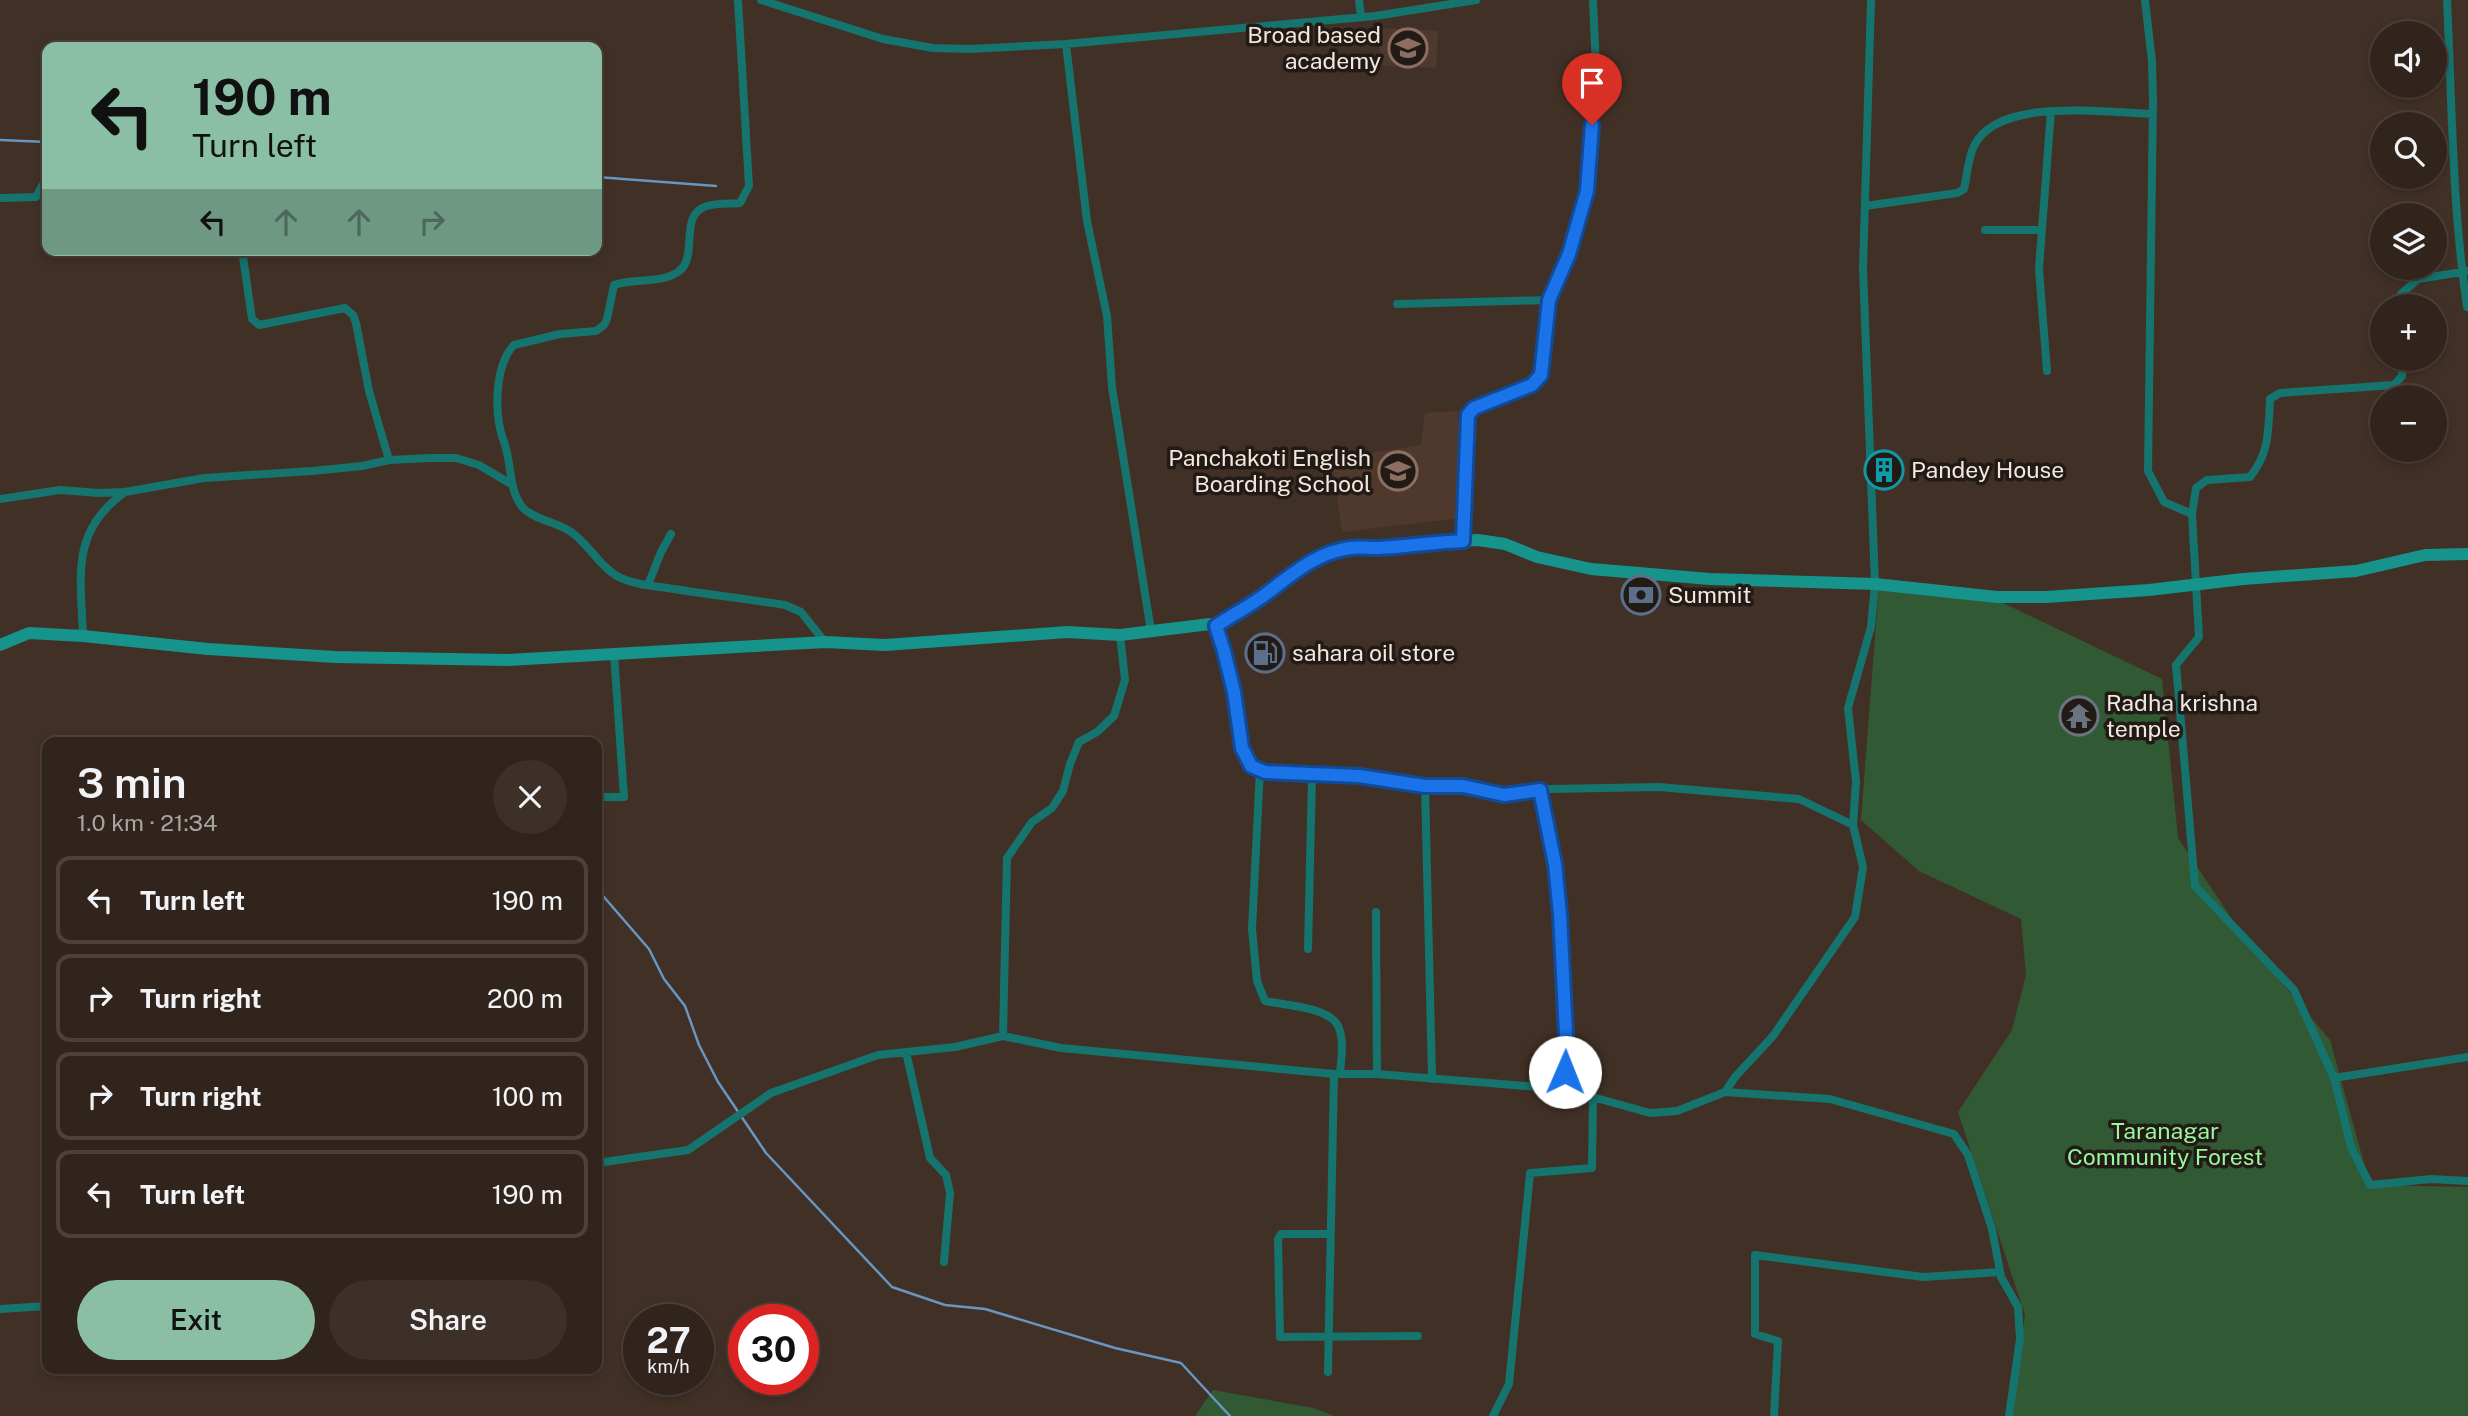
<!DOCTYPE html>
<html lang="en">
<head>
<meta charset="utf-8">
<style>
  :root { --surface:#31241c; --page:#3d3029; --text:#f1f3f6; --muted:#a8a4a3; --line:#4c413b; --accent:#8abfa5 }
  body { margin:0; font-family:"Public Sans",sans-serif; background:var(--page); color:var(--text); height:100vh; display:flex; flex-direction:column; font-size:26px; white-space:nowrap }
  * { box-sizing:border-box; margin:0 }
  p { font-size:23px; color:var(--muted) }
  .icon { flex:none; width:38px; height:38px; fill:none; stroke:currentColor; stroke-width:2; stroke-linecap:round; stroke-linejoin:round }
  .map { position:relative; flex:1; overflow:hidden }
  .sheet { position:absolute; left:42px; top:737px; width:560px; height:637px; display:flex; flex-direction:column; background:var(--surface); border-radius:14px; box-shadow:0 4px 10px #0003,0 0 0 2px var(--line) }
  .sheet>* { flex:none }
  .guide { position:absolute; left:42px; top:42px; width:560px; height:214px; border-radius:14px; box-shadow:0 4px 10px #0003,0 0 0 2px var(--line); background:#8abfa5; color:#111; overflow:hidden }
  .controls { position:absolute; left:2370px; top:21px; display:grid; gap:14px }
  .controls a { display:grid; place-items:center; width:77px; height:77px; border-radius:50%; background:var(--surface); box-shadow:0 4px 10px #0003,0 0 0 2px var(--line); font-size:35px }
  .speed { position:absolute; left:623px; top:1304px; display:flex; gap:14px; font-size:35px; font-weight:700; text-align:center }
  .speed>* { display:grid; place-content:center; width:91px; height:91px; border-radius:50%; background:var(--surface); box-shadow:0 4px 10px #0003,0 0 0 2px var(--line); line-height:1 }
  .speed small { font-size:18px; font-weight:400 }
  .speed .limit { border:10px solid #d22; background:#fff; color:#111 }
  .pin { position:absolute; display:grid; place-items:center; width:60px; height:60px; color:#fff; margin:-72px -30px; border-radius:50% 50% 50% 0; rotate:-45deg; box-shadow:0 0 7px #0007 }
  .pin .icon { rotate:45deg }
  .me { position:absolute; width:77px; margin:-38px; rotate:1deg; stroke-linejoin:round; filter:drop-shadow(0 0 5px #0008) }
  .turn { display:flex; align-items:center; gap:24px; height:147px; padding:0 35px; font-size:32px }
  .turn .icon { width:91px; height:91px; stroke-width:2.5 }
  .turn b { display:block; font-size:49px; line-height:60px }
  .lanes { display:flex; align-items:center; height:66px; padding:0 35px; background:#0003; justify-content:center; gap:35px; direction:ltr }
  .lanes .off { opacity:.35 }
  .round { display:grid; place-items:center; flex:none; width:74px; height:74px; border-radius:37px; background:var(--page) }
  .summary { display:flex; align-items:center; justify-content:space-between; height:119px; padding:0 35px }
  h1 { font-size:42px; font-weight:600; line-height:52px }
  .primary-button { display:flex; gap:14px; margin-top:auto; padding:14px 35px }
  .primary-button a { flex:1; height:80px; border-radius:42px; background:var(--accent); color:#111; font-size:28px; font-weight:600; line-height:80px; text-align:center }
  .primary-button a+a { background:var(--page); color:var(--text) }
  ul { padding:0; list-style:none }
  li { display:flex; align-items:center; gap:21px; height:88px; margin:0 14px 10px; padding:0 21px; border:4px solid var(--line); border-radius:14px }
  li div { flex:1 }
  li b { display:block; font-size:26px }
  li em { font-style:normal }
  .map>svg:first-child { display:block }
</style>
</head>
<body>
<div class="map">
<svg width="2468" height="1416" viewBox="0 0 2468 1416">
  <rect width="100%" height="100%" fill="#413026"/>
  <path fill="#4f392c" d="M 1380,28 L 1438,31 L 1436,68 L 1379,65 Z
    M 1458,411 L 1465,483 L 1461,518 L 1342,532 L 1331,459 L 1421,445 L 1425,413 Z"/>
  <path fill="#315a34" d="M 1879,584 L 1980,592 L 2162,679 L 2178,838 L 2248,943 L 2330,1040 L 2370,1185 L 2468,1187 L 2468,1416 L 2011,1416 L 2025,1315 L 1958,1112 L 2012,1030 L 2026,975 L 2021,919 L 1919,871 L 1861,820 Z
    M 1213,1390 L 1313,1408 L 1334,1416 L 1195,1416 Z"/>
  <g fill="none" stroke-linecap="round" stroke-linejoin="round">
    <path stroke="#6796c2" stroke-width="2.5" d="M 0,140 L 47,142
      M 597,177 L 716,186
      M 597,889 L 649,949 L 664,979 L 685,1006 L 699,1045 L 718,1082 L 766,1153 L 892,1287 L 945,1305 L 985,1309 L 1115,1348 L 1181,1363 L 1230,1416"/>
    <path stroke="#15746e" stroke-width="8" d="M 738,0 L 749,186 L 740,203 C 730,204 717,203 707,206 C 677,215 700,257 678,272 C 660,284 633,278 614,285 L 607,319 L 604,325 L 596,331 L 560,334 L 514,345 C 494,366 494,416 504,442 C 512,463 508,490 523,508 C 535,520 557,522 571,532 C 589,544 598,565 617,576 C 633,585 655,586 674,589 C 711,595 748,599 785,605 L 801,612 L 825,642
      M 761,0 L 883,39 L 933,48 L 969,49 L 1066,44 L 1375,16 L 1476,0
      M 1359,0 L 1361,17
      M 2145,0 L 2152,62 L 2153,100 L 2148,471 L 2164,502 L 2192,514
      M 2447,0 C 2452,102 2452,205 2467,307
      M 1066,44 L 1087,221 L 1107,316 L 1112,387 L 1151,631
      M 0,198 L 36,197 L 47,177
      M 1865,206 L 1957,193 L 1964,189 C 1967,176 1968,158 1974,146 C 1998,96 2107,113 2153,114
      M 1985,230 L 2040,230
      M 242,250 L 252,319 L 259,325 L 345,308 L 353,315 L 356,323 L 369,391 L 389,460
      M 1397,304 L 1549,300
      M 2401,306 L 2401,294 L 2418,279 L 2468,271
      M 2402,359 L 2402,376 L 2394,385 L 2280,393 L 2270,399 C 2268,431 2270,452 2250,477 L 2207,480 L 2196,488 L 2192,514 L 2199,637 L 2176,665 L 2195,886 L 2294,990 L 2334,1078 L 2351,1147 L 2370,1185 L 2431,1179 L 2468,1181
      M 2047,371 L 2039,269 L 2051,111
      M 0,499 L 60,490 L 99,493 L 125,492 L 204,478 L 312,471 L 362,466 L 389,460 L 431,458 L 456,458 L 479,465 L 511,484
      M 1463,541 L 1468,415 L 1474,408 L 1532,385 L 1541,375 L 1549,300 L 1569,254 L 1577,230 L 1590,173 L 1596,68 L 1593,0
      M 648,585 L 661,552 L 671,534
      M 1216,626 L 1224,651 L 1234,693 L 1242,748 L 1251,766 L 1265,773 L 1359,777 L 1425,786 L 1463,786 L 1504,795 L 1550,789 L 1659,787 L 1799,799 L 1853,825
      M 83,636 C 81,576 70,531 125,492
      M 1260,770 L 1252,929 L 1257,981 L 1265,1001 C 1284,1005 1326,1007 1337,1024 C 1345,1037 1341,1060 1340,1074
      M 1425,786 L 1432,1079
      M 1540,790 C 1554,855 1560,916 1563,982 C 1565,1018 1567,1053 1564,1089
      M 597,797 L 624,797 L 614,654
      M 1376,912 L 1377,1074
      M 1308,949 L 1312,776
      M 1003,1036 L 1007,858 L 1032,822 L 1052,808 L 1063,791 L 1070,764 L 1079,742 L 1097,732 L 1114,716 L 1125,680 L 1120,635
      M 906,1052 L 930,1158 L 946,1175 L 950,1193 L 944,1262
      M 2334,1078 L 2468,1057
      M 1725,1092 L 1830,1099 L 1954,1134 L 1968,1155 L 1992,1229 L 2001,1277 L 2018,1307 L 2020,1339 L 2009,1416
      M 597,1163 L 688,1150 L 771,1093 L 878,1055 L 955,1047 L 1003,1036 L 1061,1048 L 1334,1074 L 1377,1074 L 1564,1089 L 1650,1113 L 1677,1111 L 1725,1092 L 1735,1077 L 1773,1036 L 1855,917 L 1863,867 L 1853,825 L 1856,782 L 1848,708 L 1871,627 L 1875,584 L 1863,268 L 1871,0
      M 1330,1234 L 1281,1234 L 1278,1239 L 1280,1337 L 1418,1336
      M 0,1309 L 47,1306
      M 1328,1372 L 1334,1074
      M 1493,1416 L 1509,1384 L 1530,1173 L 1592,1168 L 1593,1098
      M 1774,1416 L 1778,1341 L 1755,1334 L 1755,1255 L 1923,1277 L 2000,1272"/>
    <path stroke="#16938b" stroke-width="12" d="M 0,645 L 29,633 L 83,636 L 208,649 L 335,657 L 508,660 L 825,642 L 885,645 L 1067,632 L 1120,635 L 1210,624 L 1216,626 L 1237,611 L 1264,596 L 1291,573 L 1318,559 L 1349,548 L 1379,548 L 1420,543 L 1478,540 L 1505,544 L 1537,557 L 1591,569 L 1710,579 L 1875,584 L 1997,597 L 2046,597 L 2149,590 L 2243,579 L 2356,571 L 2425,555 L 2468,554"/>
  </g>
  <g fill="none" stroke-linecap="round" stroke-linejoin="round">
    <g stroke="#114b97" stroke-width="18">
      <path id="route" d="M 1565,1072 L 1567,1055 L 1560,914 L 1555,864 L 1540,790 L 1504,795 L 1463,786 L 1425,786 L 1359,776 L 1265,772 L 1251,766 L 1242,748 L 1234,692 L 1224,651 L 1216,626 C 1232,615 1250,606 1266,594 C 1291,575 1317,552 1350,548 C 1359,547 1368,548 1377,548 C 1406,547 1434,542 1463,541 L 1468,415 L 1474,408 L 1532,385 L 1541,375 L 1549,300 L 1569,254 L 1587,191 L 1592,125"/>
    </g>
    <use href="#route" stroke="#1a73e8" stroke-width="12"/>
  </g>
  <defs>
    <g id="school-ring" transform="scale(2.0125)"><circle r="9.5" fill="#221a15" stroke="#8d6e63" stroke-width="1.5"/><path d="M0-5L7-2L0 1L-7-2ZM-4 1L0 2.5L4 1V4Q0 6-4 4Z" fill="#8d6e63"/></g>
    <g id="building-ring" transform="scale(2.0125)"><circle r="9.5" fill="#221a15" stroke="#0f9aa8" stroke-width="1.5"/><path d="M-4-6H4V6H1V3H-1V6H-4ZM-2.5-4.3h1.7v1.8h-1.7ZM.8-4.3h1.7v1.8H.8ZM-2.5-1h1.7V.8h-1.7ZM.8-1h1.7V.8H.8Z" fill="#0f9aa8"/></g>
    <g id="bank-ring" transform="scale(2.0125)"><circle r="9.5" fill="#221a15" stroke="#5c6f8a" stroke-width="1.5"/><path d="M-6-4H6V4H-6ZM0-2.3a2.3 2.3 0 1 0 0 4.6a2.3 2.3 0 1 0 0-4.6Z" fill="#5c6f8a"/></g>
    <g id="fuel-ring" transform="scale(2.0125)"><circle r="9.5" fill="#221a15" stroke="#5c6f8a" stroke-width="1.5"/><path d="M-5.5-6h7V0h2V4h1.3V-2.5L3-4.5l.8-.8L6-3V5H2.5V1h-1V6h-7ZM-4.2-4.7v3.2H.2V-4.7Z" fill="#5c6f8a"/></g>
    <g id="temple-ring" transform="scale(2.0125)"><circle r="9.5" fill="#221a15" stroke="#6b7280" stroke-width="1.5"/><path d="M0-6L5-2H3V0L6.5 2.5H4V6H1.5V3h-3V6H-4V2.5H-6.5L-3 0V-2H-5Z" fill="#6b7280"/></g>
  </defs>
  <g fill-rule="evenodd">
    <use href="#school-ring" x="1408" y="48"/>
    <use href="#building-ring" x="1884" y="470"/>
    <use href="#school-ring" x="1398" y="471"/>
    <use href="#bank-ring" x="1641" y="595"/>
    <use href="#fuel-ring" x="1265" y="653"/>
    <use href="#temple-ring" x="2079" y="716"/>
  </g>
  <g text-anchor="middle" stroke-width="7" stroke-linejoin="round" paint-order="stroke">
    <g font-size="23" fill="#f2e7e1" stroke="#221a15" text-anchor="start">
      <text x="1381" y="43" text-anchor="end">Broad based<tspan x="1381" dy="26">academy</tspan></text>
      <text x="1371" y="466" text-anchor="end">Panchakoti English<tspan x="1371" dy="26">Boarding School</tspan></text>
      <text x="1911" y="478">Pandey House</text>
      <text x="1668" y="603">Summit</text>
      <text x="1292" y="661">sahara oil store</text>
      <text x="2106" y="711">Radha krishna<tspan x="2106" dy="26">temple</tspan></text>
    </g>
    <g font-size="23" fill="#96f89d" stroke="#221a15">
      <text x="2165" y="1139">Taranagar<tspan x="2165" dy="26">Community Forest</tspan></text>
    </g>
  </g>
</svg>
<div class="controls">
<a><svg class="icon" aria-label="sound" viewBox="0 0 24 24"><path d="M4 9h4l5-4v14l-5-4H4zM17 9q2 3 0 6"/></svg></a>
<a><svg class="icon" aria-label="search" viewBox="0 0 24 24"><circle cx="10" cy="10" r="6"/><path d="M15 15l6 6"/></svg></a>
<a><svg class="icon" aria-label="layers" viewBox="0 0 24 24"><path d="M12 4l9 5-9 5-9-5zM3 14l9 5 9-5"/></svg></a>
<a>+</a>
<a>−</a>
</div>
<div class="speed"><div>27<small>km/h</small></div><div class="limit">30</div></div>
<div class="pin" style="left:1592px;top:125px;background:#d93025"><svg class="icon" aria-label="arrive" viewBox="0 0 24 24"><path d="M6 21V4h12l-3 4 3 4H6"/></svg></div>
<svg class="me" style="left:1565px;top:1072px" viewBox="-20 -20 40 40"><circle r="19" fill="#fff"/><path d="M0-13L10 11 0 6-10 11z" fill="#1a73e8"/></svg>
<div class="guide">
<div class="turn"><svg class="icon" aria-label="left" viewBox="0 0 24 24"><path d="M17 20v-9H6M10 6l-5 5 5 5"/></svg><div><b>190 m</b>Turn left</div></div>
<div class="lanes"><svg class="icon" aria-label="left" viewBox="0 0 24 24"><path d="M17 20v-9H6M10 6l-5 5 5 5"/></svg><svg class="icon off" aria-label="ahead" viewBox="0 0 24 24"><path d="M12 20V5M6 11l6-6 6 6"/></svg><svg class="icon off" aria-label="ahead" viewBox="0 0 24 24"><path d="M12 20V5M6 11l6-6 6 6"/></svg><svg class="icon off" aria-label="right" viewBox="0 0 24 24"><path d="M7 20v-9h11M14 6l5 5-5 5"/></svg></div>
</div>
<section class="sheet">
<div class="summary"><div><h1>3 min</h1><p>1.0 km · 21:34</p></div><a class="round"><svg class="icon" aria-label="close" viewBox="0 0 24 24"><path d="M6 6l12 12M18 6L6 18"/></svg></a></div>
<ul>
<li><svg class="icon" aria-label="left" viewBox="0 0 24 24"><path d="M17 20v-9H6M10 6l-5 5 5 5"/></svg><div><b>Turn left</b></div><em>190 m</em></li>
<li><svg class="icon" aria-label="right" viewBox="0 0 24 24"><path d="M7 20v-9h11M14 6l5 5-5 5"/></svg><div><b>Turn right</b></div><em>200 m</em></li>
<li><svg class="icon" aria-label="right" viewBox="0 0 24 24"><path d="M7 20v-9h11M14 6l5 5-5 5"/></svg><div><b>Turn right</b></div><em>100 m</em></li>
<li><svg class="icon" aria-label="left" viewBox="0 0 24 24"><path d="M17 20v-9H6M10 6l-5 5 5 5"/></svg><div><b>Turn left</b></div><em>190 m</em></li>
</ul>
<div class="primary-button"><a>Exit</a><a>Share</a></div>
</section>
</div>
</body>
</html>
